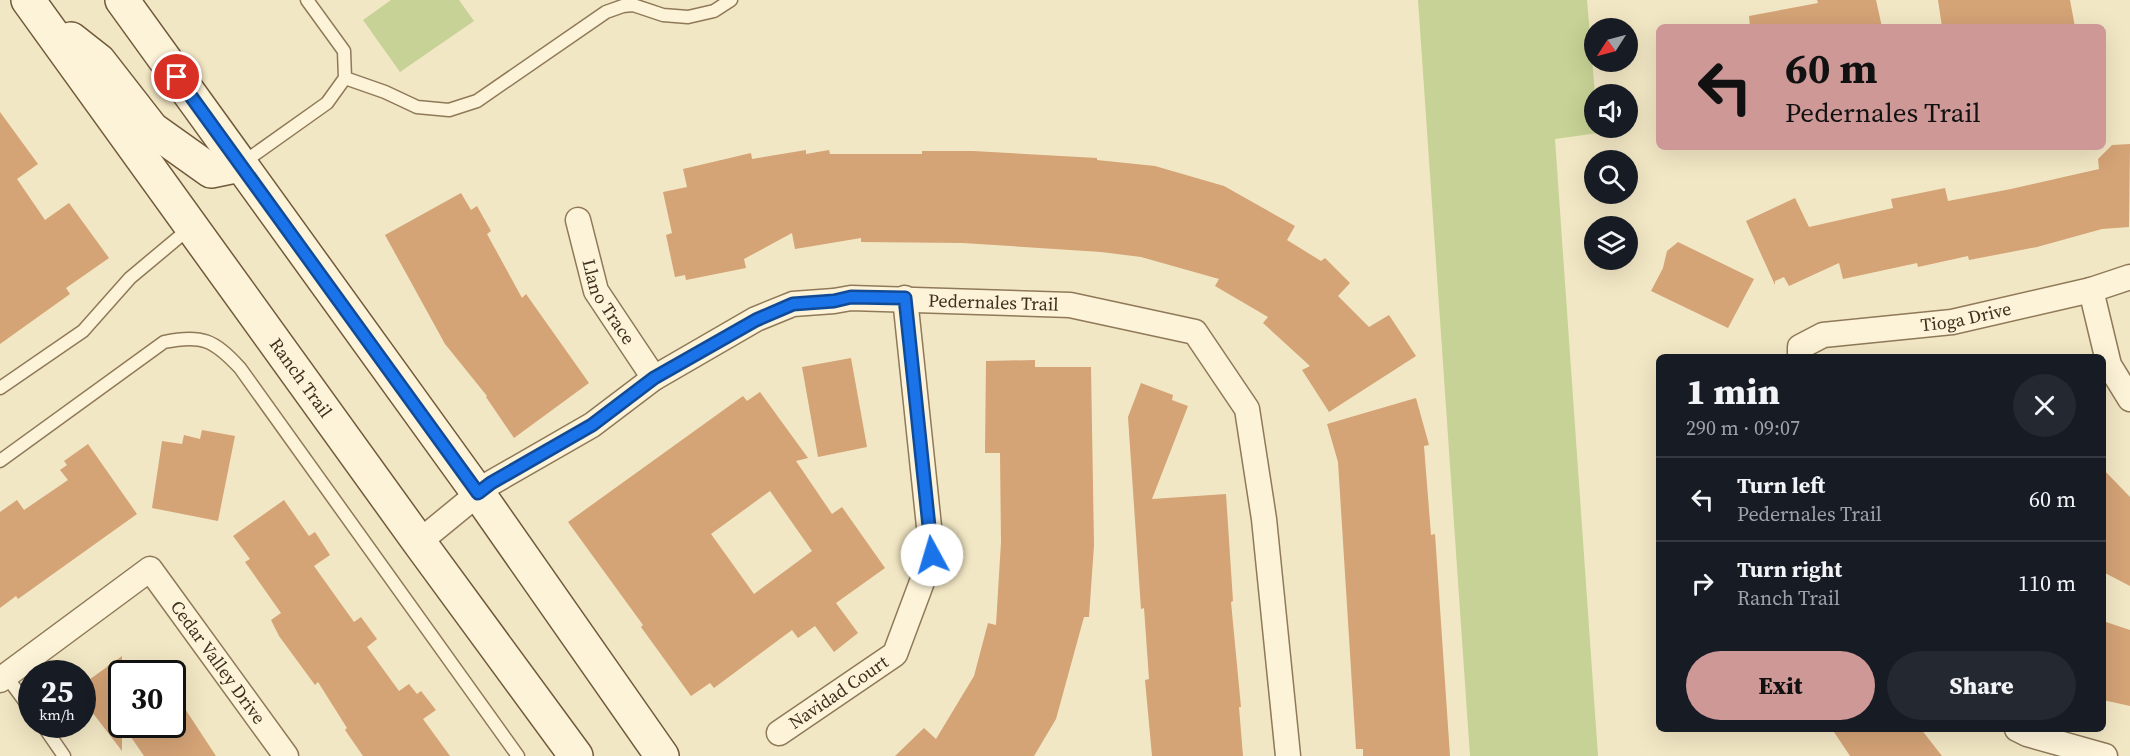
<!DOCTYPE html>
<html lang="en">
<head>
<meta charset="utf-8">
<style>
  :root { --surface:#171b24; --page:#242831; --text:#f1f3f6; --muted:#9ea1a6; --line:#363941; --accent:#ce9897 }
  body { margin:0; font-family:"Source Serif 4",serif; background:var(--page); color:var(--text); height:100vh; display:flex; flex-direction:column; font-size:22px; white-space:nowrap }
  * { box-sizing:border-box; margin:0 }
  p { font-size:20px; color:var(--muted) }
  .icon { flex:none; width:33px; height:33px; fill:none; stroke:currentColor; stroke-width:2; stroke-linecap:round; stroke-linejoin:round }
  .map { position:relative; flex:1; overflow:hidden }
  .side { position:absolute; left:1656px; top:354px; width:450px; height:378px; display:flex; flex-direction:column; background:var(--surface); border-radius:9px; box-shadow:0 6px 24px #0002 }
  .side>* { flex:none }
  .guide { position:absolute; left:1656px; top:24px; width:450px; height:126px; border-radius:9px; box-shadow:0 6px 24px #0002; background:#ce9897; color:#111; overflow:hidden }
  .needle { width:39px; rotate:234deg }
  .tools { position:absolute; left:1584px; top:18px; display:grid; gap:12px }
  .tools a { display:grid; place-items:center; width:54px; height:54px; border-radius:50%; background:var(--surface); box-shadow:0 6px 24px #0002; font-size:30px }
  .speed { position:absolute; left:18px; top:660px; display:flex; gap:12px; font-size:30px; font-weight:700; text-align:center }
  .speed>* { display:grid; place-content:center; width:78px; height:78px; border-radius:50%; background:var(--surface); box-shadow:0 6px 24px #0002; line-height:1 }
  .speed small { font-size:15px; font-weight:400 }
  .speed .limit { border:3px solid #111; border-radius:9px; background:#fff; color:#111 }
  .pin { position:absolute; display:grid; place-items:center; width:51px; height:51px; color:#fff; margin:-26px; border:3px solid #fff; border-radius:50%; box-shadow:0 2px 6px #0007 }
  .me { position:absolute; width:66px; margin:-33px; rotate:354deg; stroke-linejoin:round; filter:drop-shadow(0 0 4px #0008) }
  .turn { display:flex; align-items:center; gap:21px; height:126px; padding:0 30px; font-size:27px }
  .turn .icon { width:78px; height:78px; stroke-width:2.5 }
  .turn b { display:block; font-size:42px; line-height:51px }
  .round { display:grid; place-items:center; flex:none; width:63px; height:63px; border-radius:32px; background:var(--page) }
  .overview { display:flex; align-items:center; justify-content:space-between; height:102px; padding:0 30px }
  h1 { font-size:36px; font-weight:800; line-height:45px }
  .primary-button { display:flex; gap:12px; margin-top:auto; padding:12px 30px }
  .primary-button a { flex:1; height:69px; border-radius:36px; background:var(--accent); color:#111; font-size:24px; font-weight:800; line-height:69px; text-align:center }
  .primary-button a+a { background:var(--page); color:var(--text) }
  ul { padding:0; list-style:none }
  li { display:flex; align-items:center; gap:18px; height:84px; padding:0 30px; border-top:2px solid var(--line) }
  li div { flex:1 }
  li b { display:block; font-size:22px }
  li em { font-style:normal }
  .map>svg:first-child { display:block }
</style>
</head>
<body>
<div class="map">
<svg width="2130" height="756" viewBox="0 0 2130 756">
  <rect width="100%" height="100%" fill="#f2e7c4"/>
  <path fill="#c7d296" d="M 391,0 L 459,0 L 474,21 L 400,72 L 363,20 Z
    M 1418,0 L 1587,0 L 1595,94 L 1594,128 L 1597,128 L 1598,133 L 1555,139 L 1598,756 L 1470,756 Z"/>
  <path fill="#d4a376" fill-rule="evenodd" d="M 1817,0 L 1876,0 L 1882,27 L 1750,27 L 1749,16 L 1818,3 Z
    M 1938,0 L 2070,0 L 2075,27 L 1942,27 Z
    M 0,112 L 38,164 L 17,179 L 45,220 L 69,203 L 109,258 L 66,288 L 70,294 L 0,344 Z
    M 2130,144 L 2129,227 L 2102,229 L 2037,247 L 1969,260 L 1968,256 L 1918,267 L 1917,263 L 1843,279 L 1839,263 L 1789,286 L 1784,277 L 1775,281 L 1775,285 L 1746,221 L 1795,198 L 1809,227 L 1893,208 L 1891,199 L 1945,188 L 1948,201 L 2011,189 L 2099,169 L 2098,159 L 2112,145 Z
    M 806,150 L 806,154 L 829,150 L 830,154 L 922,154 L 922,151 L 973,151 L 1097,158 L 1097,160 L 1155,166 L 1224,186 L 1295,226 L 1287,240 L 1321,261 L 1325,258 L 1350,283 L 1338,296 L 1369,327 L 1389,315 L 1416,356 L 1329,412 L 1302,370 L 1310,366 L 1263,323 L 1268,317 L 1215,286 L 1219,279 L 1141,257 L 1101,252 L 963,243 L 861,242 L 861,238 L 795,249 L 792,233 L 744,259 L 746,268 L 686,280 L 685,275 L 675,277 L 666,235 L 672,233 L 663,192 L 687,187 L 683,169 L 751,153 L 752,159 Z
    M 461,193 L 471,210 L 477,206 L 491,231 L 487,234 L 522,298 L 526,294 L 589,383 L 514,438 L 486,397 L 487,396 L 445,344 L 385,235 Z
    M 1678,242 L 1754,279 L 1728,328 L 1651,291 L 1663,268 L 1667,251 Z
    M 851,358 L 867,447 L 818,457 L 802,367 Z
    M 1035,360 L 1035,367 L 1091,367 L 1094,545 L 1089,617 L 1084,617 L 1056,719 L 1034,756 L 895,756 L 924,728 L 936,739 L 974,676 L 988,623 L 996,625 L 1001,542 L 1000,453 L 985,453 L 986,361 Z
    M 1141,383 L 1173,395 L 1172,400 L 1188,406 L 1152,499 L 1226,494 L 1233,601 L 1231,602 L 1241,707 L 1239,707 L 1243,756 L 1152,756 L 1145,680 L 1149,679 L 1144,608 L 1141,609 L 1128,417 Z
    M 760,392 L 808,458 L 796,461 L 832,514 L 842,507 L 885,568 L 836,603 L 858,633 L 834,652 L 815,626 L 798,638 L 792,630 L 714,688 L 710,683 L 691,696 L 641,627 L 643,625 L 568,522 L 743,396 L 747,401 ZM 770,491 L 812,551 L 754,594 L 711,534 Z
    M 1416,398 L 1429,445 L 1424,446 L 1431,535 L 1435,534 L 1450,756 L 1363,756 L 1363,749 L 1356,749 L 1338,462 L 1327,424 Z
    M 202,430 L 235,436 L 218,521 L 152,508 L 162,441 L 182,444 L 184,435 L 200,439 Z
    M 88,444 L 137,514 L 18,599 L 16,596 L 0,608 L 0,512 L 17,500 L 24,510 L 68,480 L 60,470 L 67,465 L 64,461 Z
    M 2103,469 L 2130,497 L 2130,586 L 2103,572 Z
    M 284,500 L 309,536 L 315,532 L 330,555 L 314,566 L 354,622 L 361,617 L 377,639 L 367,647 L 399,691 L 409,684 L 417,694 L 421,691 L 436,710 L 423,719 L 450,756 L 363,756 L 345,730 L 347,728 L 318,682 L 315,685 L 279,636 L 271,620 L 281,613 L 245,562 L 250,559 L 233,536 Z
    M 2103,621 L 2130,630 L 2130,706 L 2103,700 Z
    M 122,656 L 122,751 L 82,699 L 82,685 Z
    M 172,689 L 216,756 L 144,756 L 122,724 L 172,724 Z
    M 1832,729 L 1921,729 L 1942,756 L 1850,756 Z"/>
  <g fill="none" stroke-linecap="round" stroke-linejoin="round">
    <g stroke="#8f7958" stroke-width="15">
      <path id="lane" d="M 345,78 L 385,92 L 417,107 L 449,110 L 477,101 L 606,12 L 623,6 L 633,5 L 663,15 L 688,17 L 714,11 L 731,0
        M 241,164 L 327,103 L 345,78 L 344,51 L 307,0
        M 0,388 L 83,331 L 130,278 L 191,227
        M 0,461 L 164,342 C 202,334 214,340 240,368 L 518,756
        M 6,676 L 32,711
        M 42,724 L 64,756"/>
    </g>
    <g stroke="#8f7958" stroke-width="27">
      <g id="street">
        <path id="s1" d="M 578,220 L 596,291 L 654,378"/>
        <path d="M 2091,290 L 2109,365 L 2130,399"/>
        <path id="s2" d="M 1800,357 L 1800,347 L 1823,335 L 1952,322 L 2091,290 L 2130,277"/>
        <path id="s3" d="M 419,542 L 491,483 L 592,425 L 654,378 L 756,319 L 793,304 L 834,301 L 851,298 L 1070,305 L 1195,332 L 1247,409 L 1264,519 L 1288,756"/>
        <path id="s4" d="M 0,680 L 150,569 L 286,756"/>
        <path d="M 2017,729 L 2027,734 L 2105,756"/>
        <path id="s5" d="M 779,733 L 895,654 L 932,555 L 905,298"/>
      </g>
    </g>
    <g stroke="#71593b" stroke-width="36">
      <g id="secondary">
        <path id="s6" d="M 28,0 L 419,542 L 576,756"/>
        <path d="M 122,0 L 478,493 L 662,756"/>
        <path d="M 71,39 L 99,61 L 152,129 L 211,171 L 240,165"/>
      </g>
    </g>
    <use href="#lane" stroke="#fcf3d8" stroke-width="12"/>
    <use href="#street" stroke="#fcf3d8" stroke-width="24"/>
    <use href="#secondary" stroke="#fcf3d8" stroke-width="33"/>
  </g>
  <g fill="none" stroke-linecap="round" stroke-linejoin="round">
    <g stroke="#114b97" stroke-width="15">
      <path id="route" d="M 177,77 L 478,493 L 491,483 L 592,425 L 654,378 L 756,320 L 793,304 L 834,301 L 851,297 L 905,298 L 932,555"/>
    </g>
    <use href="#route" stroke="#1a73e8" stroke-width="10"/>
  </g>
  <g text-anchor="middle" stroke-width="5" stroke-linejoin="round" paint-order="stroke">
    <g font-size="18" fill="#3e2f1e" stroke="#f9f1d4">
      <text dy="6" stroke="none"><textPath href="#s1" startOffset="88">Llano Trace</textPath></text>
      <text dy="6" stroke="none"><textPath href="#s3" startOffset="646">Pedernales Trail</textPath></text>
      <text dy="6" stroke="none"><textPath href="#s2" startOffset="180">Tioga Drive</textPath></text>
      <text dy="6" stroke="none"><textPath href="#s6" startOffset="466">Ranch Trail</textPath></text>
      <text dy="6" stroke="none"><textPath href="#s4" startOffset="302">Cedar Valley Drive</textPath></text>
      <text dy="6" stroke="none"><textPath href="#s5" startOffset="72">Navidad Court</textPath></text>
    </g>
  </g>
</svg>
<div class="tools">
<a><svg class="needle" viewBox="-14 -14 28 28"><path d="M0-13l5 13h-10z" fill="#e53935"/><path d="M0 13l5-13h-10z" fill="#9ea1a6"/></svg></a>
<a><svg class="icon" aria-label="sound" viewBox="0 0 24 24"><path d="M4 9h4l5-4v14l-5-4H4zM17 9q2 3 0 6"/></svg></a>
<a><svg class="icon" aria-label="search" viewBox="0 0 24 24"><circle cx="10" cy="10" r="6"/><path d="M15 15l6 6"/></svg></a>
<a><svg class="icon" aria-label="layers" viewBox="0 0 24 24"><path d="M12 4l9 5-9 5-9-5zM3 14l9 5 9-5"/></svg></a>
</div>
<div class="speed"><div>25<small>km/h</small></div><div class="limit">30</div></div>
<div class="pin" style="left:177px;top:77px;background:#d93025"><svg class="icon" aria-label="arrive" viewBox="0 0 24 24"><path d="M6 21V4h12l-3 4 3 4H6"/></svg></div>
<svg class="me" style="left:932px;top:555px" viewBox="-20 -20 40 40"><circle r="19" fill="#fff"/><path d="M0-13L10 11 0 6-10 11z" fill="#1a73e8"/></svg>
<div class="guide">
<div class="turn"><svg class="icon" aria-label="left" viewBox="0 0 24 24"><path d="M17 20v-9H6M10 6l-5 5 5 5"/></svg><div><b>60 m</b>Pedernales Trail</div></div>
</div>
<section class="side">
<div class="overview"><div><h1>1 min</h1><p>290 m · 09:07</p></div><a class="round"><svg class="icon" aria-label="close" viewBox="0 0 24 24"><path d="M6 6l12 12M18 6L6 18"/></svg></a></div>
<ul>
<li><svg class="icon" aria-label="left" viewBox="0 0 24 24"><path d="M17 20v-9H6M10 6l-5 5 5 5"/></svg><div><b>Turn left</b><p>Pedernales Trail</p></div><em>60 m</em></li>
<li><svg class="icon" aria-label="right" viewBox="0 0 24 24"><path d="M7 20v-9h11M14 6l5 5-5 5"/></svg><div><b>Turn right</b><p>Ranch Trail</p></div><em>110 m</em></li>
</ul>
<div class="primary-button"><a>Exit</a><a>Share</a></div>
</section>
</div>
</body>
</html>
